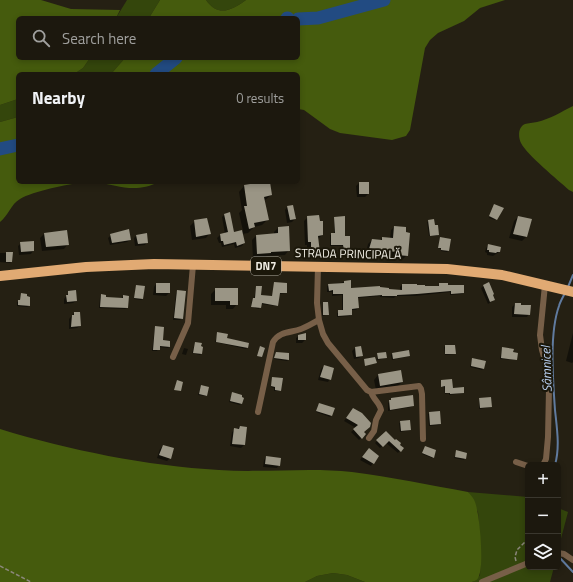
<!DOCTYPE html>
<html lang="en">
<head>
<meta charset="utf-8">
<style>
  body { margin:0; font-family:"Titillium Web",sans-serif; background:#29251c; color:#f1f3f6 }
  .controls { position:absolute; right:12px; bottom:12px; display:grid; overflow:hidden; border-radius:6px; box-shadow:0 2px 6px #0003 }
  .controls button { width:36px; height:36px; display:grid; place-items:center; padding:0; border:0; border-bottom:1px solid #3a372e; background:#1c180e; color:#f1f3f6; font:20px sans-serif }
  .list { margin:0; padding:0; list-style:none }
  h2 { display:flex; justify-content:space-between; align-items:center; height:52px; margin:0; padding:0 16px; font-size:17px }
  h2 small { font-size:13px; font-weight:400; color:#a0a09e }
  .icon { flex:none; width:22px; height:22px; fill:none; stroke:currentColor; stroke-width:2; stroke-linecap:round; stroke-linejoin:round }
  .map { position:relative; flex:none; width:573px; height:582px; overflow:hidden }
  .search { position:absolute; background:#1c180e; box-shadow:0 2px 6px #0003; left:16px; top:16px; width:284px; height:44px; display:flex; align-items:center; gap:10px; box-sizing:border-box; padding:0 14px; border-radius:6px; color:#a0a09e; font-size:15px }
  .panel { position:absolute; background:#1c180e; box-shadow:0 2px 6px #0003; left:16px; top:72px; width:284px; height:112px; border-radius:6px }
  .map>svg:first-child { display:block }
  .green { fill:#34460c }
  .forest { fill:#455b0d }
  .shadow { fill:#0007 }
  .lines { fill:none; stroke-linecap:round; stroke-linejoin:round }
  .stream { stroke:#607b9f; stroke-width:2 }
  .river { stroke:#224b82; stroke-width:13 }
  .building { fill:#9a9585 }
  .path { stroke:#8b877c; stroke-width:1.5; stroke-dasharray:4 2; stroke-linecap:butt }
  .minor { stroke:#775f48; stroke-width:6 }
  .trunk { stroke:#e1aa73; stroke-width:10 }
  .labels { text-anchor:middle; stroke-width:4; stroke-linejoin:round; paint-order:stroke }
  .shield { fill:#1b170a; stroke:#afaca2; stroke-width:1 }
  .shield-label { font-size:11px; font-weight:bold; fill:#efece3 }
  .street-label { font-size:12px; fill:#efece3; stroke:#1b170a }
  .water-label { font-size:13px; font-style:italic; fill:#b9d1f3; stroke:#1b170a }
</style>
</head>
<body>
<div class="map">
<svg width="573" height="582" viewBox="0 0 573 582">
  <rect width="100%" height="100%" fill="#252013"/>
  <path class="green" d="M127 0H160L149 18H116Z
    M206 0H246C231 11 218 17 206 0Z
    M90 58H125L111 74H74L83 68Z
    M18 99V117L0 122V105Z
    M468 492 528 497V567H554L550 582H472L476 580 480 575 481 555 478 512Z
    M558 508 568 512 558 550Z
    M333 573 347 575 365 582H305L317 576Z"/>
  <path class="forest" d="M0 0H41L71 9 120 10 116 18H18V58H90L83 68 74 74H18V99L0 105Z
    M160 0H206C218 17 231 11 246 0H505L480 8 464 21 438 33 430 40 425 48 410 130 406 136 392 140 340 133 330 129 304 110 298 109V74H111L125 58H298V18H149Z
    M573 106V192L569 190C558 180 527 155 521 143 518 137 518 127 525 124 528 123 533 123 537 122 550 119 561 112 573 106Z
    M18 117V182H84C69 184 33 191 20 199 11 204 8 216 0 222V122Z
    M94 182H159C134 194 119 185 94 182Z
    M0 429C69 450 147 466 219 470 263 473 308 467 352 472 391 477 430 485 468 492 471 495 474 499 475 502 480 515 484 565 479 576 478 580 475 581 472 582H365L347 575 333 573 317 576 305 582H0Z"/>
  <path class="shadow" d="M252 182H270L269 183 271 195 264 201 268 219 262 225 254 227 248 233 242 234 244 243 242 246 235 248 234 244 222 247 221 243H219L217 238 220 235 225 234 222 217 225 214 234 233 243 231 239 213 242 210 239 192 244 186 252 185Z
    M359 183 368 194 365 197H357L356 186Z
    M494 206 496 219 495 220 489 218Z
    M287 207 295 219 292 222 287 223 285 210Z
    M308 217 322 235 318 239 319 253 315 257H307V245H305L304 221Z
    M518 217 530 220 526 237 522 241 509 238 514 221Z
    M335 218 349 249 348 250 343 251V246H330V235L334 234V219Z
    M195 221 210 233 206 238 192 240 190 226Z
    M429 221 438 234 437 236H429L427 222Z
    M394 227 407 255 403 259 394 258V256L366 253 368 244 372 240 380 241 382 238 390 239 391 230Z
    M278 228 289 250 285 255 267 256 266 257 253 258 252 240 256 236 274 234V232Z
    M45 233 68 244 64 249 42 251 40 238Z
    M111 235 130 240 127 242 110 245 108 238Z
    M137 235 147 242 145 245 135 246 134 238Z
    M440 238 448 251 447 252 441 251V249L438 248Z
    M21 243 33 251 31 254 19 255 18 246Z
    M488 246 499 252 493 256 487 255V253L485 252 486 248Z
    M0 253H12L11 262 10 263 0 262Z
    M350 281V289L400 291V287L402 285H416L424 287H438L439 284 463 293 462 294 450 295V292L415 296H396L394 298 380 297V296L357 298 358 308 356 310H351V315L350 316 337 317V313L342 311V295L332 296V292H327V286L329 285Z
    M274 283 286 293 279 294 277 305 276 306 261 304 259 309 251 307 252 300 254 299 256 288 257 287 260 296 272 297Z
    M156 284 169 293 166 296 153 295 154 287Z
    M136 286 143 299 141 300 134 299Z
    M484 286 494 300 488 304 481 288Z
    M216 289 237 304 233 309H226V305H211V294Z
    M178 291 182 318 180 320H173L176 293Z
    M69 292 76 301 73 303 64 304V299Z
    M21 294 29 306 27 307 17 306V302L20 301Z
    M101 295 105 298 121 299 123 296 127 308 125 309 99 308 100 297Z
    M323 303 328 314 326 315 322 316Z
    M515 304 520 306 529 314 527 317H512V307Z
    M74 313 80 326 77 328 69 329V319Z
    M155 327 161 341 169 347 168 348 159 347 157 351H152Z
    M218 333 226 338 248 344 247 348 246 349 215 342Z
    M573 333V362L572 363 566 361Z
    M305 334V340L302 343H296V338L299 336Z
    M195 343 201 354 200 355 192 353Z
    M445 346 455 354 445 355 444 347Z
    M360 347 362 355 359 358 354 359 352 351 355 348Z
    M184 348 188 349 186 355 182 354Z
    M502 348 512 353 516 359 515 360 500 359Z
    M276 353 288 360 287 361 274 359Z
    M378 354 386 358 377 360V355Z
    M392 354 409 356 392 360 391 355Z
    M472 360 483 369 482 370 470 367Z
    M324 366 330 379 328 382 318 380 321 369Z
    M400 371 402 382 398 386 376 390 374 380 378 375Z
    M273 378 280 390 279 391H274V388L271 387Z
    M441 381 452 389 463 393 449 395V393L445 394 444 387H441Z
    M201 386 207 395 205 396 198 395Z
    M232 395 243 399 240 405 229 402Z
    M392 399 413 406 411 407 388 411V403Z
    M480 399 491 407 479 409V400Z
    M318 405 331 416 330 417 316 412Z
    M353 409 365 434 359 440 351 432 356 428 344 421Z
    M430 413 440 424 439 425 429 426 428 414Z
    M409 421 410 430 400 432 399 423Z
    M240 427 246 428 244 445 241 448 230 446 232 432Z
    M386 432 402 448 398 453 386 443 380 448 375 443Z
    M163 446 170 458 167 461 157 458 160 449Z
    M425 447 433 457 432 458 422 454Z
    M366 452 373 463 371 466 360 460Z
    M457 452 466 454 464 460 454 458Z
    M266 457 279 465 277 468 263 467 264 460Z"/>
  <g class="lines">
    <path class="stream" d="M568 287 573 275
      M555 465C560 447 557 429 555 410 553 381 549 334 559 306 560 302 563 297 565 293
      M559 557 573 572"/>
    <path class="river" d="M287 18H288
      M298 19 318 18 384 0
      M156 74 176 58
      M0 149 18 145"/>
  </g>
  <path class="building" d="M261 182H270L272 195 264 197 269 220 254 223 255 227 249 229 244 206H247L244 185Z
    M359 182H369V194H359Z
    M494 204 504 208 497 220 489 216Z
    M293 205 296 219 290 220 287 206Z
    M230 212 234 232 242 230 245 243 237 246 236 242 224 245 223 241H221L220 234 228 232 224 214Z
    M319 215 320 221H323V235L318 236 320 253H311V242H308L307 216Z
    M345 216V236H350V250H344L343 245H331V233H335L334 217Z
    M518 216 532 219 527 237 513 234Z
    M207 218 211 234 196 237 194 220Z
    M434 219 435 225H438L439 235 430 236 428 220Z
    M289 226 290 251 271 252V253L257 254 256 235 278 233V227Z
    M394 226 406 227V232L410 233 408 256 397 255V252L369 249 372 239 382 240V237L393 238Z
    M129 229 131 240 112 243 110 234Z
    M67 230 69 245 46 247 44 233Z
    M147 233 148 243 138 244 136 235Z
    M440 237 451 239 449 251 441 250V248H438Z
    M34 241V251L21 252 20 242Z
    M488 244 501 247 500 252H497L496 253 489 252V250H487Z
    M6 252H13L12 262H6Z
    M351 280V288L380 286V287L389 288V289L402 290V284H417V285H425V286H439V283H448V285H464V293L451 294V291L417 294 397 295V296H382V295L358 297 359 308 352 309V315L338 316V310H343V294H333V290L329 291 328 284 344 283V281Z
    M274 282 287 283V293H280L278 306 262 303 261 308 251 307 253 298H255L256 286H262L261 295 272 296Z
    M489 282 494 294 493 295 495 300 490 302 483 285Z
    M156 283H170V293H156Z
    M136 285 145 286 143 299 134 298Z
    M215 288H238V305H230V301H215Z
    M76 290 77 301 67 302 66 295H68V291Z
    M177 290 186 291 183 319 174 318Z
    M21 293 27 294V296L30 297V306L18 305V300H20Z
    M101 294 106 295V297L123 298V295L129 296 128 308 100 307Z
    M323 302H328L329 315H323Z
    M515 303H521V305H531L530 315 514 314Z
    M74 312H80L81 326 71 327 72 315H74Z
    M155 326 164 327 163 340 170 341V347L160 346V350H153Z
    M217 332 228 334 227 338 249 343 248 348 216 342Z
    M306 333V340H298V335Z
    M195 342 202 343 201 346 203 347 202 354 193 353Z
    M445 345H455L456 354H445Z
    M260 346 265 348 262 357 257 356Z
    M361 346 363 356 356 357 355 347Z
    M502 347 514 349 513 352 518 353 517 360 501 358Z
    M409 350 410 356 393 359 392 353Z
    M276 352 289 353V360L274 358Z
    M386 352 387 358 378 359 377 353Z
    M375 357 377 363 365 366 364 359Z
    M472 358 486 361 484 369 471 366Z
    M324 365 334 368 331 380 320 377Z
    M401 370 403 382 380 386 378 374Z
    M272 377 283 378 281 391 275 390V387L271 386Z
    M452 379 453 388 464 387V393L450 394V393H445V386L441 387V380Z
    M177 380 183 382 181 391 174 390Z
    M201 385 209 387 207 396 199 394Z
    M232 392 242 395V397L244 398 242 404 230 401Z
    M413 395 414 406 390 410 389 400H391V398Z
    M491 397 492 407 480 408 479 398Z
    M319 403 335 408 332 416 316 411Z
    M353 408 362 413 371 423 370 427 364 432 366 434 362 439 353 429 358 425 346 418Z
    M440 411 441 424 430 425 429 412Z
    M410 420 411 430 401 431 400 421Z
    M240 426 247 427 245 445 232 444 234 428 239 429Z
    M386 431 395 440 396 439 401 443 400 445 404 448 401 452 389 441 383 447 376 440Z
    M163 445 174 448 171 459 159 455Z
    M425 446 436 450 434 458 422 453Z
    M369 448 379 456 374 464 362 457Z
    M456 450 467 453 466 459 455 457Z
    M266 456 281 458 280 466 265 464Z"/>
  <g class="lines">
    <path class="path" d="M516 561 515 557 517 550 528 539
      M0 566 31 582"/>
    <path class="minor" d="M318 267 317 303 319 320 323 334 328 343 367 390 371 392 419 386 421 389 422 394 423 439
      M173 357 188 323 193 265
      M258 412 273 342C280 331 290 333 301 329 307 327 313 323 319 320
      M369 438 374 431 376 420 381 410C380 403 373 399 371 392
      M516 462 528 466
      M543 465 546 459 548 437 549 389 546 364 542 350 540 335 545 285
      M558 553 564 554 573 560
      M482 582 528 563"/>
    <path class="trunk" d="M0 276 86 267 154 264 447 269 502 275 573 292"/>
  </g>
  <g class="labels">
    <rect class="shield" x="251" y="257" width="30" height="18" rx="3"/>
    <g class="shield-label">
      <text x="266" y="270">DN7</text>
    </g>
    <g class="street-label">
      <text transform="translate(348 254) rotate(1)" y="4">STRADA PRINCIPALĂ</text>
    </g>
    <g class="water-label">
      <text transform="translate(546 369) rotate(-92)" y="5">Sâmnicel</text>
    </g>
  </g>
</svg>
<div class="controls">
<button>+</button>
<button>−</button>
<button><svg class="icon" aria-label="layers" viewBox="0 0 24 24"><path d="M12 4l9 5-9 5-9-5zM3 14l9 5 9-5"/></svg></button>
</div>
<div class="search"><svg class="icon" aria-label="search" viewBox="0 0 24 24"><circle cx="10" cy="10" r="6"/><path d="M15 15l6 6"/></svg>Search here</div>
<section class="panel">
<h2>Nearby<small>0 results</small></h2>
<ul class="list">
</ul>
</section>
</div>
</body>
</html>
